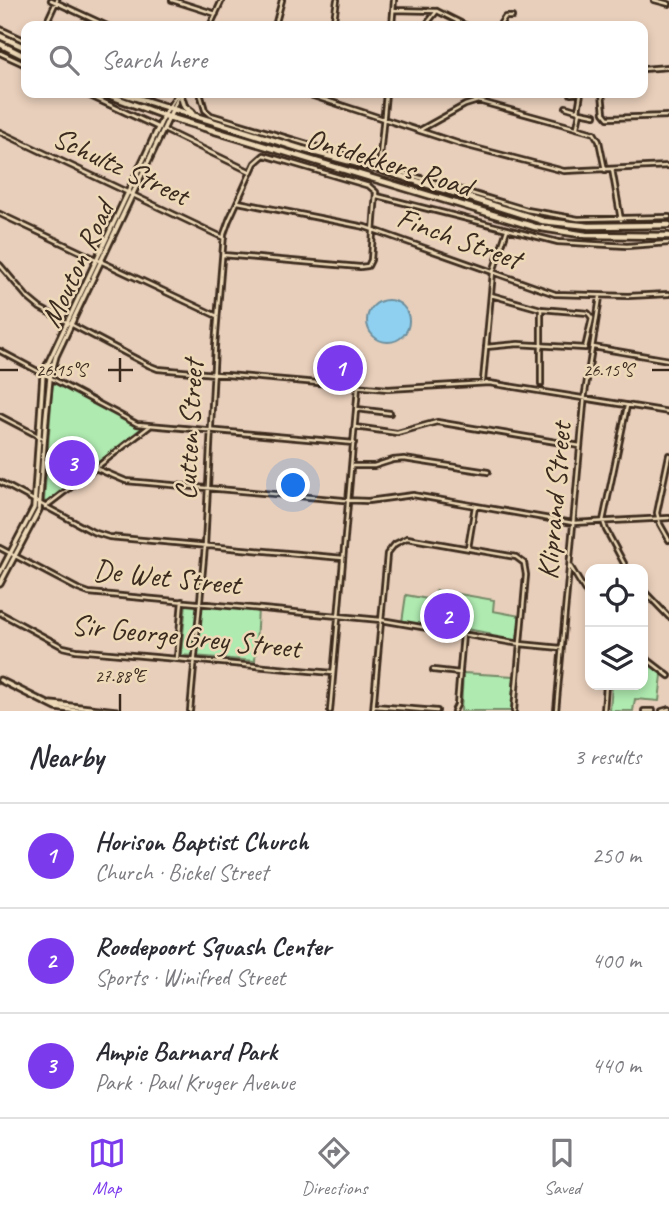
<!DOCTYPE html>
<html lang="en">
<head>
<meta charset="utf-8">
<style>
  body { margin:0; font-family:Caveat,sans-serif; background:#f2f2f3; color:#2b2b33 }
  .controls { position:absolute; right:21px; bottom:21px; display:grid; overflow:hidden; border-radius:14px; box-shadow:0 4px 10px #0003 }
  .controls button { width:63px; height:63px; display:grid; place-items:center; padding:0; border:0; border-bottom:2px solid #e1e1e2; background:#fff; color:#2b2b33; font:35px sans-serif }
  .you { position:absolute; left:294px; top:486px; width:24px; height:24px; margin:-18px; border:5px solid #fff; border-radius:50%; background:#1a73e8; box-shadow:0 0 0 10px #1a73e833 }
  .badge { display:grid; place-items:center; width:46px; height:46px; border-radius:50%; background:#7c3aed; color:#fff; font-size:23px; font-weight:700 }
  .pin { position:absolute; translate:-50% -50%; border:4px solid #fff; box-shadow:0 2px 7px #0006 }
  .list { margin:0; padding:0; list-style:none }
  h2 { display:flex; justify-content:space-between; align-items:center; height:91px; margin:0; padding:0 28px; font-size:30px }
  h2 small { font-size:23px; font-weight:400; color:#7c7c81 }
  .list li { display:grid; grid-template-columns:46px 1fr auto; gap:21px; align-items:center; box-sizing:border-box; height:105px; padding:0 28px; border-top:2px solid #e1e1e2 }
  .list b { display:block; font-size:26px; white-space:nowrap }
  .list p { margin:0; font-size:23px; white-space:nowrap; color:#7c7c81 }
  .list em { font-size:23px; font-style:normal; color:#7c7c81 }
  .icon { flex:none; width:38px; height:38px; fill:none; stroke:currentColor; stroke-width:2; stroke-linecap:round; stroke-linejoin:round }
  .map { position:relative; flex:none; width:669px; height:711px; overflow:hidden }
  .search { position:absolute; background:#fff; box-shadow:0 4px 10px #0003; left:21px; right:21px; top:21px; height:77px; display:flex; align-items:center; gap:18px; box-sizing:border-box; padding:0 24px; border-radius:14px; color:#7c7c81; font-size:26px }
  .sheet { height:406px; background:#fff }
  nav { display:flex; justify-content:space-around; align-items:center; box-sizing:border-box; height:98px; border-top:2px solid #e1e1e2; background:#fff; font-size:19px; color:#7c7c81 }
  nav a { display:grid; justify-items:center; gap:4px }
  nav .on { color:#7c3aed }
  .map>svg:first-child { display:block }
  .green { fill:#afeab0; stroke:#758a67; stroke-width:2 }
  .water { fill:#8fd0f0; stroke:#6d8e9c; stroke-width:2 }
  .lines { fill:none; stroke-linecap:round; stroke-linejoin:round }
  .minor-casing { stroke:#3b2a1e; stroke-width:8 }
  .tertiary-casing { stroke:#3b2a1e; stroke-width:9 }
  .secondary-casing { stroke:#3b2a1e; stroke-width:9 }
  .primary-casing { stroke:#3b2a1e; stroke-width:10 }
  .minor { stroke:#edd9b7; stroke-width:2.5 }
  .tertiary { stroke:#edd9b7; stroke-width:3.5 }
  .secondary { stroke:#edd9b7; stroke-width:3.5 }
  .primary { stroke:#edd9b7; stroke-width:4.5 }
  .ticks { fill:none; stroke:#3b2a1e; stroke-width:2.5 }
  .labels { text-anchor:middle; stroke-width:5; stroke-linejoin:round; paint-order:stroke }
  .street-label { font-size:30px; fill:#3b2a1e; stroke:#edd9b7 }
  .ticks-label { font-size:18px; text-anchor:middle; fill:#3b2a1e; stroke:#edd9b7; stroke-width:5; stroke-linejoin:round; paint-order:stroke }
</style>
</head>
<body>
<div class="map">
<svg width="669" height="711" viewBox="0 0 669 711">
  <rect width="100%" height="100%" fill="#e8cfbb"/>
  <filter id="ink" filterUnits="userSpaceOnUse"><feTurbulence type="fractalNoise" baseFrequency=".0143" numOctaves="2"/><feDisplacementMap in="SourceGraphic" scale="14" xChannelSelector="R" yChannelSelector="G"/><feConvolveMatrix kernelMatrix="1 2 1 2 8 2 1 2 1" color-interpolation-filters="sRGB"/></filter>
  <g filter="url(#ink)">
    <path class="green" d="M53 377 144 426 48 503 44 501Z
      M436 590 494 600 493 611 520 616 517 639 515 641 493 637 488 633 432 623 431 627 402 622 406 595 433 600Z
      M186 603 258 609 255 661 181 655Z
      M643 659 662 675 659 701 635 699 633 711H610L612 685H643Z
      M463 673 514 676 511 711H461Z"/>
    <path class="water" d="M367 321a21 21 0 1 1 42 0a21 21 0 1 1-42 0Z"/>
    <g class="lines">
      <g class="minor-casing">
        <path id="minor" d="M51 0 107 26
          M172 0 216 14
          M654 0 669 4
          M393 10 437 11 467 26
          M45 26 57 0
          M210 26 222 0
          M275 26 282 0
          M333 26 337 0
          M392 26 394 0
          M425 26 437 11
          M499 26 505 17H512
          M0 29 26 41
          M0 53 26 65
          M643 69 669 67
          M84 93 157 127
          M142 93H150
          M200 93 205 110 211 115 527 210 578 219 669 217
          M304 93 460 144 564 171 669 166
          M602 93 604 113 608 118 669 116
          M571 94 579 93
          M475 101 476 93
          M169 107 178 93
          M566 107 579 111
          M173 108 179 96
          M578 111 581 93
          M577 127 580 112 595 115
          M164 130 251 172
          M420 130 465 105 478 101 594 133 599 141 605 170
          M0 132 224 238
          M379 167 386 93
          M612 169 621 220
          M377 196 558 242 627 246 669 243
          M238 202 365 227 555 294 628 296 669 294
          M0 214 217 316
          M0 265 28 298 40 308 148 365 158 369 388 389 489 383 669 412
          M541 310V384
          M486 347 518 344 585 348 592 318 588 313 541 309 491 295
          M593 347 669 360
          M0 351 137 424 354 443
          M483 381 493 272 507 230
          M627 406 603 521 606 530 627 569
          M357 409 390 413
          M0 416 44 439
          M355 427 397 433 437 422 580 446
          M669 455 657 513 660 524 669 540
          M352 466H374L393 460 404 459 488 472
          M95 468 126 481 343 500 368 501 413 495 573 523 669 518
          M0 482 93 532 109 537 343 558
          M45 507 150 426
          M0 548 78 589 89 593 381 620 520 644 561 648
          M468 548 475 506
          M570 566 590 599
          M643 590 669 617
          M0 613 63 647 76 650 333 673
          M643 656 669 676
          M177 657 182 601
          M433 670 460 673
          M374 706 437 711
          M190 711 205 546 215 346 224 234 229 220 255 163 264 155 369 186 376 192 371 260 368 266 360 267 223 255
          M330 711 358 387
          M373 711 387 554 395 544 407 538 516 557 524 563 526 575 514 711
          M454 711 457 705 463 634
          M556 711 585 393 600 297
          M604 711 606 685
          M644 711H653
          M662 711 669 709"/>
      </g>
      <g class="tertiary-casing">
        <path id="tertiary" d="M0 680 56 708 78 711
          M51 704 117 711"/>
      </g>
      <g class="secondary-casing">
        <path id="secondary" d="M0 573 34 508 43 374 168 107
          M0 584 39 510 46 417 50 378 56 356 173 109"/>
      </g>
      <g class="primary-casing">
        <path id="primary" d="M0 36 26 48
          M0 44 26 57
          M103 93 165 116 535 227 586 235 669 236
          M121 93 302 149 378 169 543 221 589 226 669 225
          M180 93 184 106 192 112"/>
      </g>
      <use href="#minor" class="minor"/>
      <use href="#tertiary" class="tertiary"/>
      <use href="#secondary" class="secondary"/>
      <use href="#primary" class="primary"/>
    </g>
  </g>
  <path class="ticks" d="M120 358V382M0 370H18M108 370H133M652 370H669M120 694V711"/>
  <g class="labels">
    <g class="street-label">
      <text transform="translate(389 162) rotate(17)" y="10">Ontdekkers Road</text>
      <text transform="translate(121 166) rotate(25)" y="10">Schultz Street</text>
      <text transform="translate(459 238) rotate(20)" y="10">Finch Street</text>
      <text transform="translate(77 264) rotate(-65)" y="10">Mouton Road</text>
      <text transform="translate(189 430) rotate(-87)" y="10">Cutten Street</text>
      <text transform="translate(554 501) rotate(-85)" y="10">Kliprand Street</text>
      <text transform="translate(167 577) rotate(6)" y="10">De Wet Street</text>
      <text transform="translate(186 636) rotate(6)" y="10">Sir George Grey Street</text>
    </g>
  </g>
  <g class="ticks-label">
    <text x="61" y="376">26.15°S</text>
    <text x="608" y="376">26.15°S</text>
    <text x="120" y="682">27.88°E</text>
  </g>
</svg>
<div class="controls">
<button><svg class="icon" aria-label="locate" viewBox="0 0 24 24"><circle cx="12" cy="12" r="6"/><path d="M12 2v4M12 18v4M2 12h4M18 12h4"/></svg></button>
<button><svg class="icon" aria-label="layers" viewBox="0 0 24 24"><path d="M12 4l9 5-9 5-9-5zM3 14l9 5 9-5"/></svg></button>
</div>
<div class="you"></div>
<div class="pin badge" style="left:340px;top:368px">1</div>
<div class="pin badge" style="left:447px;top:616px">2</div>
<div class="pin badge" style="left:72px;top:463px">3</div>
<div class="search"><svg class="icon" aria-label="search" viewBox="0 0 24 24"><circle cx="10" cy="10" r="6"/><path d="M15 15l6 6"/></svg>Search here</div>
</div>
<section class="sheet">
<h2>Nearby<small>3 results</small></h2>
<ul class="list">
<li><span class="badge">1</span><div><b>Horison Baptist Church</b><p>Church · Bickel Street</p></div><em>250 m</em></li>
<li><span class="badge">2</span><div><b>Roodepoort Squash Center</b><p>Sports · Winifred Street</p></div><em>400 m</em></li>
<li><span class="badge">3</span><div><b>Ampie Barnard Park</b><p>Park · Paul Kruger Avenue</p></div><em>440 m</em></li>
</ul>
</section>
<nav>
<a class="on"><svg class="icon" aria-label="map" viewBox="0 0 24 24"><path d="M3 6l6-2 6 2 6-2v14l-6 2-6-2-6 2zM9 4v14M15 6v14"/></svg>Map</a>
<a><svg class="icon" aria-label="directions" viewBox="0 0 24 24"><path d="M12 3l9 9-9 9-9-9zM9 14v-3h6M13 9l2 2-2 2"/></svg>Directions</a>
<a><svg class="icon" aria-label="saved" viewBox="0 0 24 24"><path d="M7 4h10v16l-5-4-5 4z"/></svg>Saved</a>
</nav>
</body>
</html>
